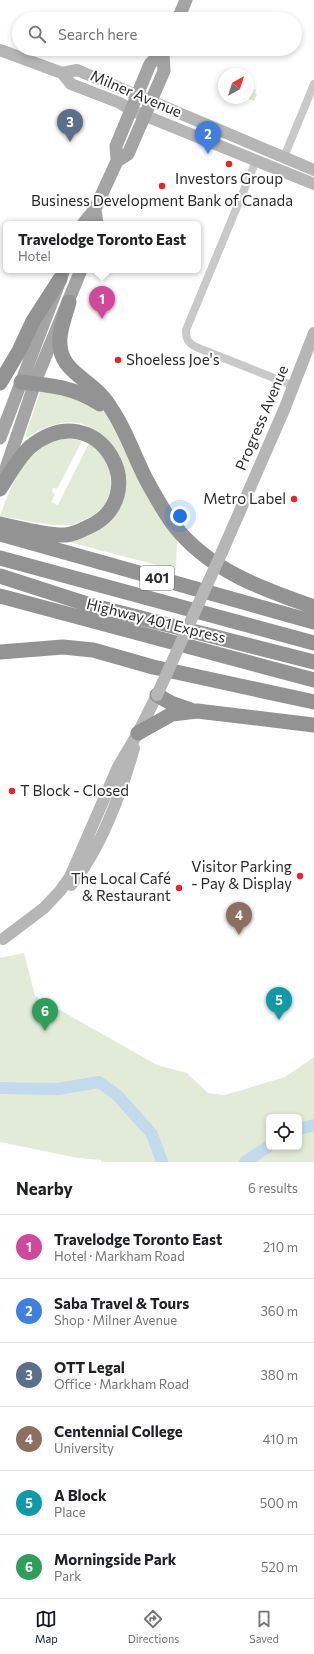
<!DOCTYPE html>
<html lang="en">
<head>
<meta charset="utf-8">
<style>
  body { margin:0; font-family:Commissioner,sans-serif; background:#f2f2f2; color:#202124 }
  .controls { position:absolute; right:12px; bottom:12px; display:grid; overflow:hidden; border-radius:6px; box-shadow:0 2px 6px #0003 }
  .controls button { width:36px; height:36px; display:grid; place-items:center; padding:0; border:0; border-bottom:1px solid #e0e0e0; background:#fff; color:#202124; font:20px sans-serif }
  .compass { position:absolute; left:218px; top:68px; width:36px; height:36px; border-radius:50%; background:#fff; box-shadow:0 2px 6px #0003; rotate:39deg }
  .you { position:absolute; left:180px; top:516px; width:14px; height:14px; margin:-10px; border:3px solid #fff; border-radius:50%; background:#1a73e8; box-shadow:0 0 0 6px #1a73e833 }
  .badge { display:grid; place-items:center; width:26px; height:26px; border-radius:50%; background:#111827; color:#fff; font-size:13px; font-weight:700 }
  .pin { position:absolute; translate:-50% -33px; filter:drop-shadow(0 1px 2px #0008) }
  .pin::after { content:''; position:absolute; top:21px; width:14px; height:12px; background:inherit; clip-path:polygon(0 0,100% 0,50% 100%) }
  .popup { position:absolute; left:3px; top:221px; width:198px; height:52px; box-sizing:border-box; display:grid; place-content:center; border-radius:6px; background:#fff; filter:drop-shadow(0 1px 3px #0005); font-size:13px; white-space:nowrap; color:#757577 }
  .popup b { font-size:15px; color:#202124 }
  .popup::after { content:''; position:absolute; left:50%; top:100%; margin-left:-8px; border:8px solid transparent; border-top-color:#fff }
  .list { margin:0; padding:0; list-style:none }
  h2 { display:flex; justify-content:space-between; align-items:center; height:52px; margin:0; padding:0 16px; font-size:17px }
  h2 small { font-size:13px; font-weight:400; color:#757577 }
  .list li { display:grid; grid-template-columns:26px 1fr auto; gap:12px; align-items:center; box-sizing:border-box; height:64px; padding:0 16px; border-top:1px solid #e0e0e0 }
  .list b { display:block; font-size:15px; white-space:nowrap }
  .list p { margin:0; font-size:13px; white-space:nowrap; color:#757577 }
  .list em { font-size:13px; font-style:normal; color:#757577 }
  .icon { flex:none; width:22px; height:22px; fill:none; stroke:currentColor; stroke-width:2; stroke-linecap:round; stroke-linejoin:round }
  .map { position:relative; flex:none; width:314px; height:1162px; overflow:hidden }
  .search { position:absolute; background:#fff; box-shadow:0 2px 6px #0003; left:12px; right:12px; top:12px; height:44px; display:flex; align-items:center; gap:10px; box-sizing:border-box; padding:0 14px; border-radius:22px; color:#757577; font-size:15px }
  .sheet { height:436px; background:#fff }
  nav { display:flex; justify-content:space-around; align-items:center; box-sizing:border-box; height:56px; border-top:1px solid #e0e0e0; background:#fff; font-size:11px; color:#757577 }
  nav a { display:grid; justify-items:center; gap:2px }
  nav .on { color:#111827 }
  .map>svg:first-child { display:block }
  .green { fill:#e2ebd8; fill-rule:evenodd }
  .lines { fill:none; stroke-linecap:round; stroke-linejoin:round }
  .river { stroke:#c3daed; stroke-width:12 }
  .minor { stroke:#c9c9c9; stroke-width:8 }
  .secondary { stroke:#b6b6b6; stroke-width:12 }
  .primary { stroke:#a4a4a4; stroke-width:13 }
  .motorway { stroke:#939393; stroke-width:15 }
  .secondary-bridge { stroke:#b6b6b6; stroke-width:12 }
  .poi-dot { fill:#f12126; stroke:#fff; stroke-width:1.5 }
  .labels { text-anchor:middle; stroke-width:4; stroke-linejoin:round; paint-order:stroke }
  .shield { fill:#fff; stroke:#6b6b6b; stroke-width:1 }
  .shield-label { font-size:14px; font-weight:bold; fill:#2c2c2c }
  .street-label { font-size:15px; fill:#2c2c2c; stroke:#fff }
  .poi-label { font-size:15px; fill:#2c2c2c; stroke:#fff; text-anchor:end }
</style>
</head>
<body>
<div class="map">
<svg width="314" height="1162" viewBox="0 0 314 1162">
  <rect width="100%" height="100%" fill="#fff"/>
  <path class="green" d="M248 87 256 90 255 93 257 94 254 101 247 98Z
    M42 387 100 407 116 429 177 538 176 570 57 539 114 510 116 450C88 415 64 416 27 437L26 433Z
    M66 438 82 441 57 489 53 488 52 492 55 494 51 502 58 505 91 439 109 459 111 489 107 502 94 515 73 525H51L0 516C9 491 21 459 45 444 50 440 59 440 66 438Z
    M24 953 35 996 157 1065 187 1073 208 1093 225 1095 285 1077 314 1057V1162H101V1160L78 1158 0 1142V958ZM269 1117H299V1147H269Z"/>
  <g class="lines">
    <path class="river" d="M0 1088 58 1089 99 1082 117 1095 152 1134 162 1162
      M299 1129 314 1125
      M245 1162 269 1146"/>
    <path class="minor" d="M284 157 314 84
      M256 161 186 330C186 339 188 343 196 347L294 386"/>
    <path class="secondary" d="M0 50 62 73 71 84 120 103 131 110 314 184
      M62 73 77 70 314 170
      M222 552 284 410 314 333
      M71 885C100 851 122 791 134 748
      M3 939 44 908 60 891 70 877 118 767 138 733 157 695"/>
    <path class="primary" d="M178 19 186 0
      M117 161 128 154 164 71 163 52
      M95 209 97 224
      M83 224 95 209 117 161 116 146 150 64 165 49
      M0 438 64 270
      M3 477 37 377 81 270"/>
    <path class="motorway" d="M69 302C66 313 61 326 60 337 57 369 84 376 101 395 105 399 109 405 112 410 127 432 135 459 148 483 156 497 164 512 173 524 208 570 262 589 314 607
      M21 382C51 385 74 387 100 404
      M0 383 19 351 33 321 60 279
      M0 489C9 475 18 458 30 447 98 391 158 498 86 528 80 531 73 534 66 535 54 536 13 527 0 524
      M0 534 314 622
      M0 558 314 643
      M0 576 90 605 314 662
      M0 596 314 680
      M0 652 63 647 93 650 153 667 314 702
      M157 695 171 703 191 710
      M138 733 172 714 197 711 314 725"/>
    <path class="secondary-bridge" d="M157 695 222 552"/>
  </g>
  <g class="poi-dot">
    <circle cx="229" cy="164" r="4"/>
    <circle cx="162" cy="186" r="4"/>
    <circle cx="118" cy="360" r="4"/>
    <circle cx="294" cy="499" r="4"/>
    <circle cx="12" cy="791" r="4"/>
    <circle cx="300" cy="876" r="4"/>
    <circle cx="179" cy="888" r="4"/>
  </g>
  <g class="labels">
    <rect class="shield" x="140" y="566" width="34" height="24" rx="3"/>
    <g class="shield-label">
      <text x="157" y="583">401</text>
    </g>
    <g class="street-label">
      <text transform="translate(136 94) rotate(23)" y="5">Milner Avenue</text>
      <text transform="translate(262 418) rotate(-67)" y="5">Progress Avenue</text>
      <text transform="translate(156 621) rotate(14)" y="5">Highway 401 Express</text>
    </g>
    <g class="poi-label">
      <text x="229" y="184" text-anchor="middle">Investors Group</text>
      <text x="162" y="206" text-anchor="middle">Business Development Bank of Canada</text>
      <text x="126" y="365" text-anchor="start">Shoeless Joe's</text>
      <text x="286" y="504">Metro Label</text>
      <text x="20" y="796" text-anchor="start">T Block - Closed</text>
      <text x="292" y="872">Visitor Parking<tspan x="292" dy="17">- Pay &amp; Display</tspan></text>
      <text x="171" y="884">The Local Café<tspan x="171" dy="17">&amp; Restaurant</tspan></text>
    </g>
  </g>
</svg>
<div class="controls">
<button><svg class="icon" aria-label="locate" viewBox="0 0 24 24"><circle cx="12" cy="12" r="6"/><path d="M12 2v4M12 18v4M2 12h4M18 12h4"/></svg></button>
</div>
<svg class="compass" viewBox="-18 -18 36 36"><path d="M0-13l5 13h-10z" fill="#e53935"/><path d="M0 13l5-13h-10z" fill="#757577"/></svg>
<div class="you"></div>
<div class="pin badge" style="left:102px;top:319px;background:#d1479c">1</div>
<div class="popup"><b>Travelodge Toronto East</b>Hotel</div>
<div class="pin badge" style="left:208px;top:154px;background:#3f7fe0">2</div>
<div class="pin badge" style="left:70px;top:142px;background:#5c6f8a">3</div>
<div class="pin badge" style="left:239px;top:935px;background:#8d6e63">4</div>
<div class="pin badge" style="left:279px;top:1020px;background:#0f9aa8">5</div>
<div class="pin badge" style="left:45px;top:1031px;background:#2e9e5b">6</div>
<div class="search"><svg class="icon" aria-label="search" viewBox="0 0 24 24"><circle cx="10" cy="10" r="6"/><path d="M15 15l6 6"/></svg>Search here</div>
</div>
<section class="sheet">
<h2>Nearby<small>6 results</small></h2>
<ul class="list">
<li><span class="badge" style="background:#d1479c">1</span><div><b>Travelodge Toronto East</b><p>Hotel · Markham Road</p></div><em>210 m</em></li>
<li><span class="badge" style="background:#3f7fe0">2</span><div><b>Saba Travel &amp; Tours</b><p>Shop · Milner Avenue</p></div><em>360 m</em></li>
<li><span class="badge" style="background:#5c6f8a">3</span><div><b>OTT Legal</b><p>Office · Markham Road</p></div><em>380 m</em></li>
<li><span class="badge" style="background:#8d6e63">4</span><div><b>Centennial College</b><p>University</p></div><em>410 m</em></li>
<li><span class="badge" style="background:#0f9aa8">5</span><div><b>A Block</b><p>Place</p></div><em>500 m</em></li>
<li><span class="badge" style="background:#2e9e5b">6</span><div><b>Morningside Park</b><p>Park</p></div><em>520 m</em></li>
</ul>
</section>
<nav>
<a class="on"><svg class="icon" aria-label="map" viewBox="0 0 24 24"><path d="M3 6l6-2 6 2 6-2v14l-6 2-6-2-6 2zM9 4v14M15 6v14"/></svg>Map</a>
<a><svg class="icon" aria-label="directions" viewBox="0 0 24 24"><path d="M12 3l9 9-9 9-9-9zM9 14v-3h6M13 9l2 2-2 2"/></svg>Directions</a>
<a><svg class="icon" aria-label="saved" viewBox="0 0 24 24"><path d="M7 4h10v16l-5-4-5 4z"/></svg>Saved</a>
</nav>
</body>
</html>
